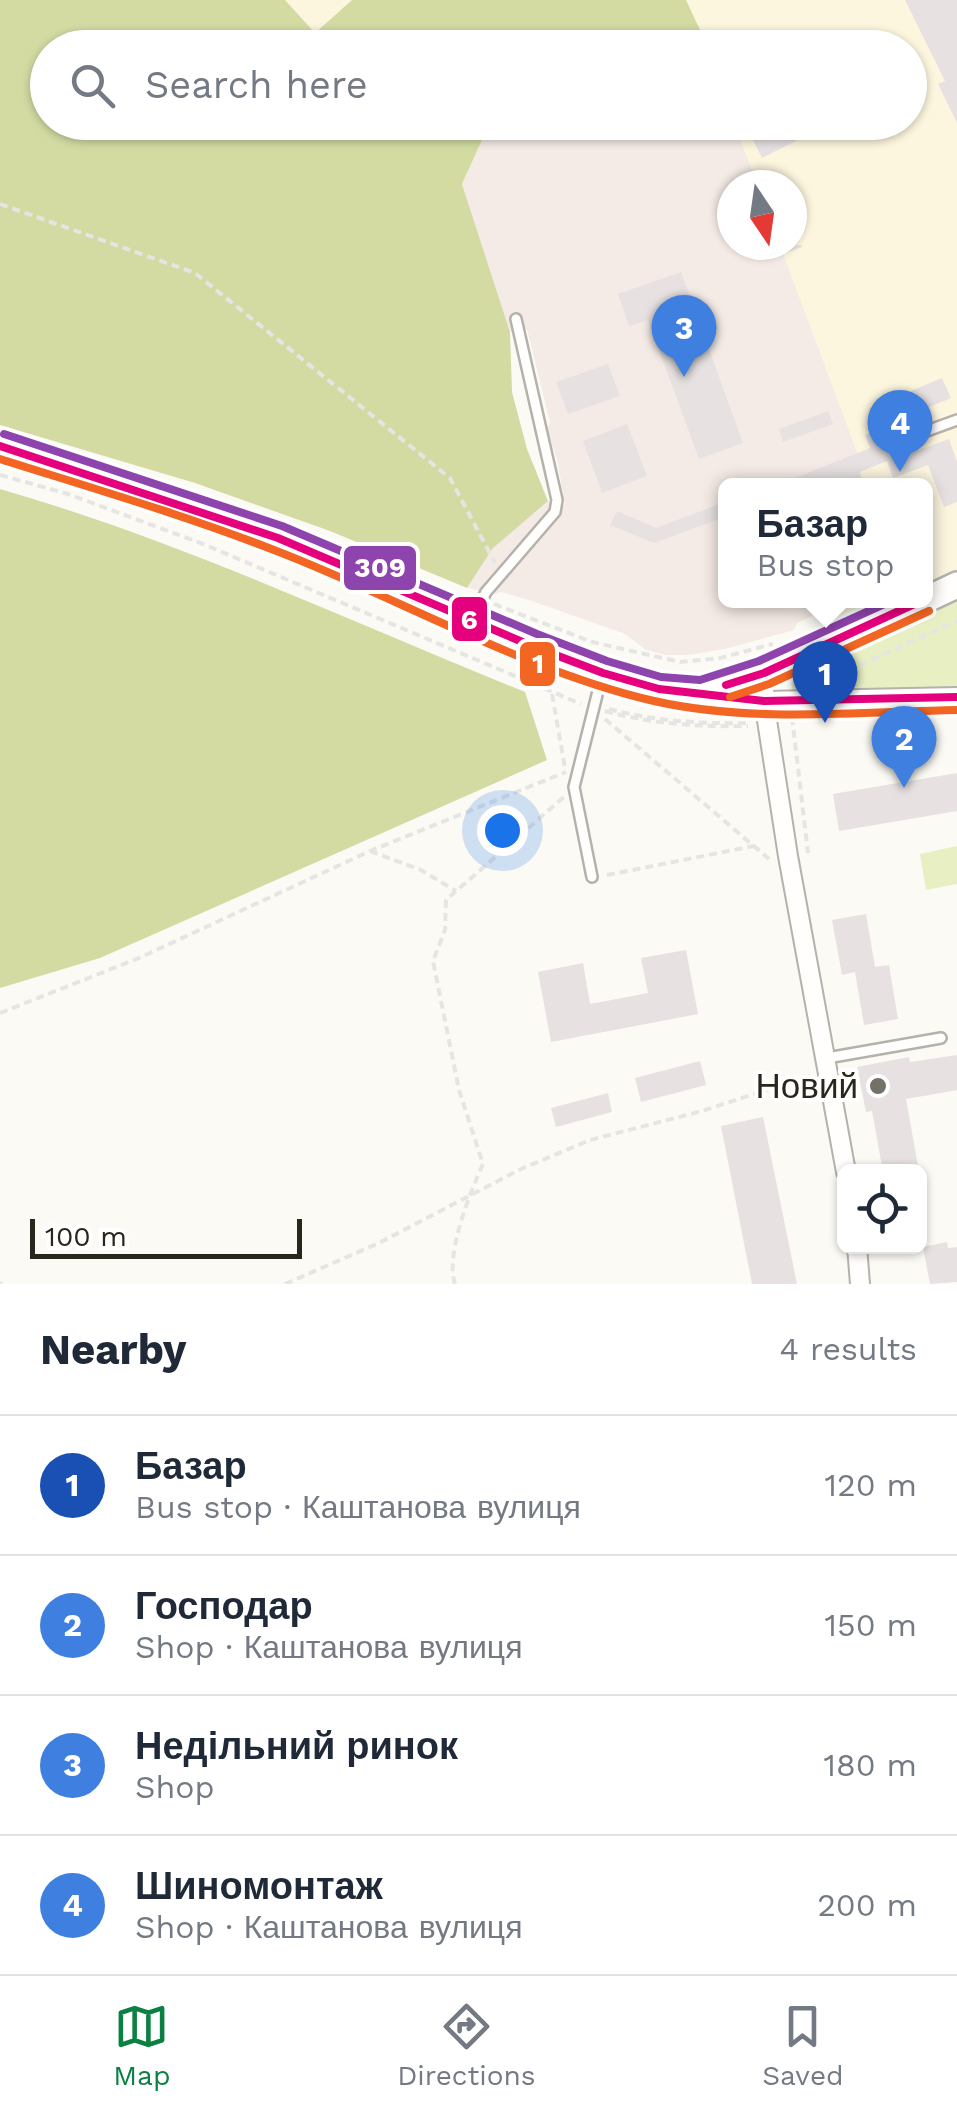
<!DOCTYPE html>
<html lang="en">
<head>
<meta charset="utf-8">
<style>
  body { margin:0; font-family:"Work Sans",sans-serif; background:#f6f6f7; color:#1f2937 }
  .controls { position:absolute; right:30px; bottom:30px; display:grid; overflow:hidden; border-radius:15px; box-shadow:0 2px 8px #0004 }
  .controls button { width:90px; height:90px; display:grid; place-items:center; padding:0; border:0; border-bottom:2px solid #e0e1e3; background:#fff; color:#1f2937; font:50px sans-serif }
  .compass { position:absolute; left:717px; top:170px; width:90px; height:90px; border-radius:50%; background:#fff; box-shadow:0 2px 8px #0004; rotate:167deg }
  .scale { position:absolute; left:30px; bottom:25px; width:272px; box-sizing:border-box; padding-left:10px; border:5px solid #29271c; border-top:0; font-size:28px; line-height:35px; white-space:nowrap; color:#29271c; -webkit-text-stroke:8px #fff; paint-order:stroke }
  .you { position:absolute; left:502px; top:830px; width:35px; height:35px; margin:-25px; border:8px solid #fff; border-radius:50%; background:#1a73e8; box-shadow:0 0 0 15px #1a73e833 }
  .badge { display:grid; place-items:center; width:65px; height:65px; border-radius:50%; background:#0b8043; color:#fff; font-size:32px; font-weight:700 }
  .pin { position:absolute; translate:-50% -82px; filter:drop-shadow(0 2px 5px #0008) }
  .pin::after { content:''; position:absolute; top:52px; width:35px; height:30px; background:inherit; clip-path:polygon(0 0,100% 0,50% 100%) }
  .popup { position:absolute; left:718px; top:478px; width:215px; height:130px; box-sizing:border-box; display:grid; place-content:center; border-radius:15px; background:#fff; filter:drop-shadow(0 2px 8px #0005); font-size:32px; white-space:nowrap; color:#747a83 }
  .popup b { font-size:38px; color:#1f2937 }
  .popup::after { content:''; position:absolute; left:50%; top:100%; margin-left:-20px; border:20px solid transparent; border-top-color:#fff }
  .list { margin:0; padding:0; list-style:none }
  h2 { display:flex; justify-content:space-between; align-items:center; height:130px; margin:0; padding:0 40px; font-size:42px }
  h2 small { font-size:32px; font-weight:400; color:#747a83 }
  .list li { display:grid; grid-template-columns:65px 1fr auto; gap:30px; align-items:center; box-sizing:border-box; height:140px; padding:0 40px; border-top:2px solid #e0e1e3 }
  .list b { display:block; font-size:38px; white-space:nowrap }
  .list p { margin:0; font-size:32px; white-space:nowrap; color:#747a83 }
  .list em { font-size:32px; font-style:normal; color:#747a83 }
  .icon { flex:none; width:55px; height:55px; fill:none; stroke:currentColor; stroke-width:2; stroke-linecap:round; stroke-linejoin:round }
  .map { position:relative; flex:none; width:957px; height:1284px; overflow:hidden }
  .search { position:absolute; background:#fff; box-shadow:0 2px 8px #0004; left:30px; right:30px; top:30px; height:110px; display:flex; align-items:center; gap:25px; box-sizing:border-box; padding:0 35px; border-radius:55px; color:#747a83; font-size:38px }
  .sheet { height:690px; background:#fff }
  nav { display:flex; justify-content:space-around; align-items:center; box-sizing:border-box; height:140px; border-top:2px solid #e0e1e3; background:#fff; font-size:28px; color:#747a83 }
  nav a { display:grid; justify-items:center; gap:5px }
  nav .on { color:#0b8043 }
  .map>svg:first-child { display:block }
  .commercial { fill:#f5ebe6 }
  .built { fill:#fcf6df }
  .green { fill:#e8efc3 }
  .forest { fill:#d3dba3 }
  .building { fill:#e7e1e1 }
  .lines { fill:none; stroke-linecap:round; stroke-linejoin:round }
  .lane-casing { stroke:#b4b2aa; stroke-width:14 }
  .street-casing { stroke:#b4b2aa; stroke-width:22 }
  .secondary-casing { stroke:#b4b2aa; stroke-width:30 }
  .path { stroke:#e5e5e3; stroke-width:4; stroke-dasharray:8 5; stroke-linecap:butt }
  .lane { stroke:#fffefd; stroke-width:9 }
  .street { stroke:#fffefd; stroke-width:18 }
  .secondary { stroke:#fffefd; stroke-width:25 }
  .bus-1-casing { stroke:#fff; stroke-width:15 }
  .bus-2-casing { stroke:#fff; stroke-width:15 }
  .bus-3-casing { stroke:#fff; stroke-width:15 }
  .bus-1 { stroke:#e5007d; stroke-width:8 }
  .bus-2 { stroke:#f26522; stroke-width:8 }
  .bus-3 { stroke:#8e44ad; stroke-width:8 }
  .poi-dot { fill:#737168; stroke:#fff; stroke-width:4 }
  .labels { text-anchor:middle; stroke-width:8; stroke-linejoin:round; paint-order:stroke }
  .poi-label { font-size:35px; fill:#29271c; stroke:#fff; text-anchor:end }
  .line-badge { stroke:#fff; stroke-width:4 }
  .badge-label { font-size:28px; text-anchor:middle; font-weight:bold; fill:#fff }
</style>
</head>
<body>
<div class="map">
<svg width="957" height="1284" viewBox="0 0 957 1284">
  <rect width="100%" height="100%" fill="#fcfaf4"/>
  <path class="commercial" d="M516 123H734L758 185H732V245H780L864 469 816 485 725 486V600L831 601 833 606 797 623 794 630 725 649 688 655H666L646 650 625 634 529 600 501 592 496 594 467 588 493 548 522 520 548 501 565 505 557 459 547 430 550 422 527 329 510 332 462 184 482 140Z"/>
  <path class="built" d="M285 0H352L314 33Z
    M686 0H957V585L925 600V486L816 485 863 468 780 245H792V185H758L734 123 910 122V48L707 47Z
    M831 600H924L842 638Z"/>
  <path class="green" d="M957 585V697L792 700 791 661Z
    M957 846V884L926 890 920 854Z"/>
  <path class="forest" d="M0 0H285L315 33 352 0H686L701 32 669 47 48 48V122L516 123 482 140 462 184 510 332 512 392 527 449 548 501 493 548 467 588 330 531 195 483 0 425Z
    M0 489C181 541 351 622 525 692L547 760 100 958 0 988Z"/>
  <path class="building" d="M905 0H957V123L938 84 945 81Z
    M744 122H834L762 158Z
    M758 245H802V247L764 261Z
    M681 272 743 443 699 459 648 320 629 326 618 294Z
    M608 364 620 396 568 414 556 382Z
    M942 378 951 398 910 415 901 395Z
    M828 411 833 424 783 442 779 429Z
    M895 422 899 432 894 438 895 444 905 447 908 454 949 439 957 462V502L944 507 928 465 893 478 887 461 860 472 863 486H775L870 448 865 435Z
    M627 424 647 476 602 493 583 441Z
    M725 502V517L654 543 610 525 617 511 656 528Z
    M957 773V811L839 831 833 794Z
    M866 914 875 967 889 965 898 1019 864 1025 855 972 842 975 832 920Z
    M686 950 698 1014 551 1042 538 972 583 963 590 1004 648 993 641 958Z
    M957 1055V1090L906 1099 919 1172H883L872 1111 866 1112 857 1067 909 1057 910 1062Z
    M700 1061 706 1085 641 1102 635 1078Z
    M608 1093 612 1112 556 1127 551 1108Z
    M763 1117 797 1284H752L721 1126Z
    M947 1242 948 1248 957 1247V1282L930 1284 923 1247Z"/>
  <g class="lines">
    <g class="lane-casing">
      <path id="lane" d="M902 440 957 420
        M473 618 486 592 555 512 557 500 516 319
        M592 877 574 787 602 675
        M827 1058 941 1038"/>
    </g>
    <g class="street-casing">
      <path id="street" d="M764 673V701L788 856 846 1172
        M708 694 764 701 957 697
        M857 1246 860 1284"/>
    </g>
    <g class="secondary-casing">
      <path id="secondary" d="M0 446 131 487 278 538 532 646 603 673 659 689 701 693 764 673 924 600
        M925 600 957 585"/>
    </g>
    <path class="path" d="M0 204 195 273 450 478 495 563
      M0 475 68 494 203 544 581 704
      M494 604 592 642 680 662 720 658 773 644
      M824 681 957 621
      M552 694 565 768
      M609 709C655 721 700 724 748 723
      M605 711C653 724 698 727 748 726
      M792 717 808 853
      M605 719 769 859
      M370 851 421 870 456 891
      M607 875 754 846
      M0 1013 139 958 370 851 566 772
      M0 1282 1 1284
      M285 1284 379 1243 521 1169 590 1140 702 1111 813 1075
      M455 1284C445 1254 470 1193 483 1164L459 1090 433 961 445 930 446 900 565 796"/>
    <use href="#lane" class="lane"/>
    <use href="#street" class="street"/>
    <use href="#secondary" class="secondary"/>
    <g class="bus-1-casing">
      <path id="bus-1" d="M0 446 278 538 532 646 603 673 659 689 764 701 957 697
        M726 685 764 673 923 600"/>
    </g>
    <g class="bus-2-casing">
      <path id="bus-2" d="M0 459C92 488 184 515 274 550 397 597 527 672 654 701 752 723 858 712 957 710
        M730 697 769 684 929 611"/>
    </g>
    <g class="bus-3-casing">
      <path id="bus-3" d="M4 434 282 526 537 634 607 661 661 677 700 680 759 661 893 600"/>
    </g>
    <use href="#bus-1" class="bus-1"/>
    <use href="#bus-2" class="bus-2"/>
    <use href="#bus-3" class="bus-3"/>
  </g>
  <circle class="poi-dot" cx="878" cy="1086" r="10"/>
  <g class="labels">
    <g class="poi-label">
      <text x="858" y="1098">Новий</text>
    </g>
  </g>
  <g class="line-badge">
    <rect x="342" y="544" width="76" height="48" rx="10" fill="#8e44ad"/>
    <rect x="450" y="595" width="39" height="48" rx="10" fill="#e5007d"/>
    <rect x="518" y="640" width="39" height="48" rx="10" fill="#f26522"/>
  </g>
  <g class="badge-label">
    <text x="380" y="577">309</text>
    <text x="469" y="629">6</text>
    <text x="538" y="673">1</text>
  </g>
</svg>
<div class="controls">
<button><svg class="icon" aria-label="locate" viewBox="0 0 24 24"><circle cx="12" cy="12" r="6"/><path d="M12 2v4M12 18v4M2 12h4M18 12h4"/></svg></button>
</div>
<svg class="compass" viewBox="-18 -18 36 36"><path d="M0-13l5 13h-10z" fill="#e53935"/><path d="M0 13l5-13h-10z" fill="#747a83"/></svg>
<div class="scale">100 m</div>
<div class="you"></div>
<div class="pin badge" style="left:825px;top:723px;background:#1a4fb4">1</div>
<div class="popup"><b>Базар</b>Bus stop</div>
<div class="pin badge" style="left:904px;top:788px;background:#3f7fe0">2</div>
<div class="pin badge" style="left:684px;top:377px;background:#3f7fe0">3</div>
<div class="pin badge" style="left:900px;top:472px;background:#3f7fe0">4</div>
<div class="search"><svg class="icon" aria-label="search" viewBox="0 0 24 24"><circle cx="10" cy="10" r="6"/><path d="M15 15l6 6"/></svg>Search here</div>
</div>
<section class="sheet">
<h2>Nearby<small>4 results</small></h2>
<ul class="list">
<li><span class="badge" style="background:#1a4fb4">1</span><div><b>Базар</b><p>Bus stop · Каштанова вулиця</p></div><em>120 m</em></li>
<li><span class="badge" style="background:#3f7fe0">2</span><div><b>Господар</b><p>Shop · Каштанова вулиця</p></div><em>150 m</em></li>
<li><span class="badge" style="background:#3f7fe0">3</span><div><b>Недільний ринок</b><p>Shop</p></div><em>180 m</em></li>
<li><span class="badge" style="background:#3f7fe0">4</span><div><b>Шиномонтаж</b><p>Shop · Каштанова вулиця</p></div><em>200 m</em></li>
</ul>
</section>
<nav>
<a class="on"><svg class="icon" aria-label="map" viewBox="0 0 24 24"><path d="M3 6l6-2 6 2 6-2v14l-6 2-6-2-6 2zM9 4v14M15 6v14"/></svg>Map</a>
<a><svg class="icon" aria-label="directions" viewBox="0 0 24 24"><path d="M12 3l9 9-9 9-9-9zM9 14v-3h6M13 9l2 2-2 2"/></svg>Directions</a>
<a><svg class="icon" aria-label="saved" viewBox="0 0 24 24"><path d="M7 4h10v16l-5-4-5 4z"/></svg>Saved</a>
</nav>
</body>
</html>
